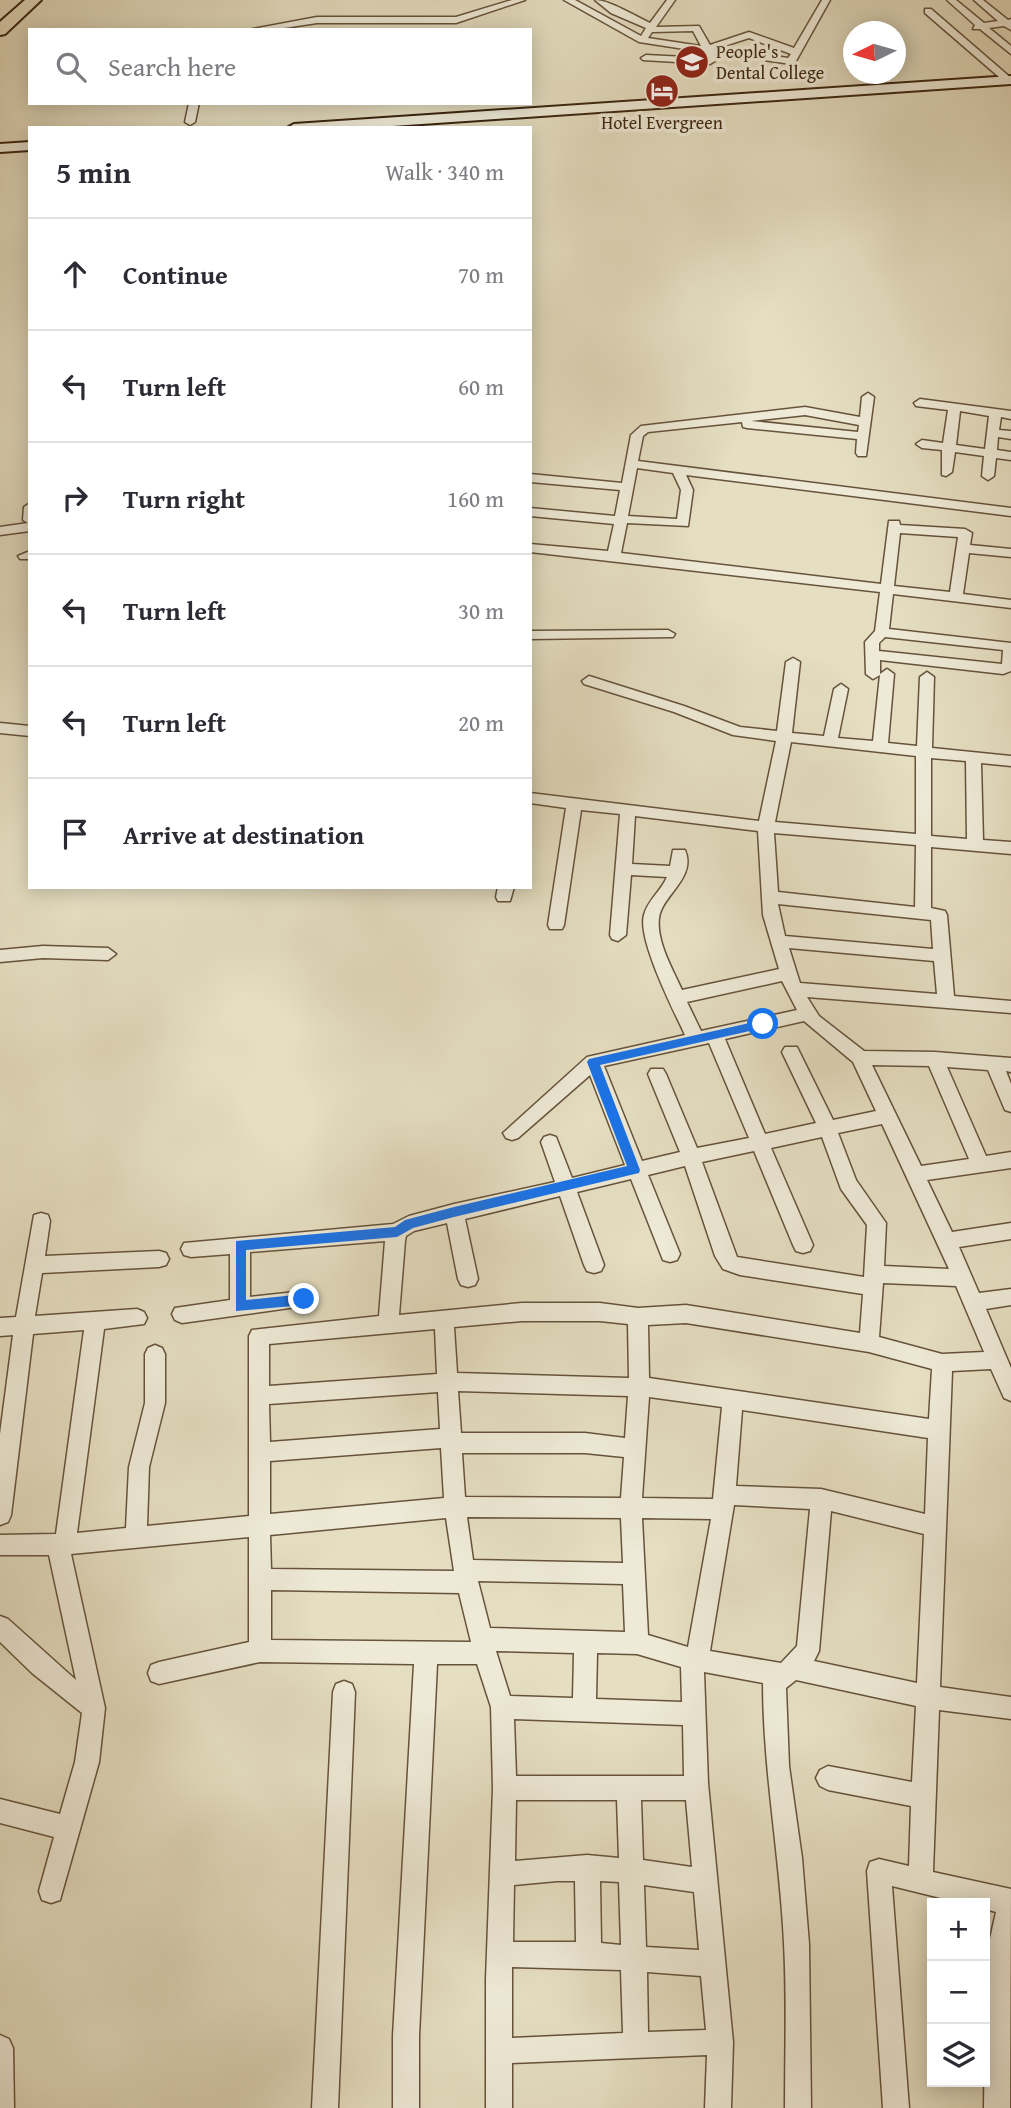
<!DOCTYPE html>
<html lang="en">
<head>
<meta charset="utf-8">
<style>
  body { margin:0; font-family:"Gentium Book Plus",serif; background:#f2f2f3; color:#2b2b33 }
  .controls { position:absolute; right:21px; bottom:21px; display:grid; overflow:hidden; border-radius:0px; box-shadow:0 4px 18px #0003 }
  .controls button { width:63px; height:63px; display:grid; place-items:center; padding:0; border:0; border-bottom:2px solid #e1e1e2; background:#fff; color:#2b2b33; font:35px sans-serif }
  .compass { position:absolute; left:843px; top:21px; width:63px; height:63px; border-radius:50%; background:#fff; box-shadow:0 4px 18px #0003; rotate:265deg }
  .stop { position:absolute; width:21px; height:21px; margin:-16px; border:5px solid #1a73e8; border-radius:50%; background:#fff }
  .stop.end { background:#1a73e8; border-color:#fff; box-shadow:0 2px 7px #0008 }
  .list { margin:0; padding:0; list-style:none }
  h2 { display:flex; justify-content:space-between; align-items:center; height:91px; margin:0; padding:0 28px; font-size:30px }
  h2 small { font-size:23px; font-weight:400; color:#7c7c81 }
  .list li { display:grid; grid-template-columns:46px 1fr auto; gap:21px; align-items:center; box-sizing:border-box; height:112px; padding:0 28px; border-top:2px solid #e1e1e2 }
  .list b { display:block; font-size:26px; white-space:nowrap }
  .list em { font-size:23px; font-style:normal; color:#7c7c81 }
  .icon { flex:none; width:38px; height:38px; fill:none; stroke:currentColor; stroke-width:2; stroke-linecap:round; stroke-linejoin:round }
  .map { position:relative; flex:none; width:1011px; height:2108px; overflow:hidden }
  .search { position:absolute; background:#fff; box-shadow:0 4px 18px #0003; left:28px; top:28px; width:504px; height:77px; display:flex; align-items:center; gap:18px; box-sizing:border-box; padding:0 24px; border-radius:0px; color:#7c7c81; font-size:26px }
  .panel { position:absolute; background:#fff; box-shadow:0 4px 18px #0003; left:28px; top:126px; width:504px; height:763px; border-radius:0px }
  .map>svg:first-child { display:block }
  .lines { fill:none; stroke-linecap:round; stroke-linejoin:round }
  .street-casing { stroke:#66533b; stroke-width:3 }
  .secondary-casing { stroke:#3b250e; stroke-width:4 }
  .primary-casing { stroke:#3b250e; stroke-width:4 }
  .street { fill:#eeead7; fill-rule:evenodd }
  .secondary { fill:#eeead7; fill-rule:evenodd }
  .primary { fill:#e5dec1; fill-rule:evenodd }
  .route { fill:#1a73e8 }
  .labels { text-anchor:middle; stroke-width:7; stroke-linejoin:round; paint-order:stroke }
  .far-poi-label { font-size:18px; fill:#3b250e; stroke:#eeead7; text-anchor:start }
</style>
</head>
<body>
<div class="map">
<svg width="1011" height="2108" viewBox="0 0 1011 2108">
  <rect width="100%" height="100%" fill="#e5dec1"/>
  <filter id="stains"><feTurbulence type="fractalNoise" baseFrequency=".00286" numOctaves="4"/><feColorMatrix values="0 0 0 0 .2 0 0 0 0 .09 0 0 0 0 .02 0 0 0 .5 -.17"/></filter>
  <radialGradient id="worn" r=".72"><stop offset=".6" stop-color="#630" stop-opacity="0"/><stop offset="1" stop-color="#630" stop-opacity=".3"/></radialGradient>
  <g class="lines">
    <g class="street-casing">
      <path id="street" d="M512 0H525L456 23H317L271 30H248L317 17H456Z
        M564 0H575L641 36 646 28 611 13 595 0C609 0 635 16 650 23L667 0H675L656 27 699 26 710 45 749 32 794 48 822 0H830L796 61 791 64 714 53 715 61 710 64 643 60 641 58 646 55 705 58 704 52 639 42ZM693 31 701 46 648 38 652 32ZM749 38 791 54 788 58 718 48Z
        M947 0H956L984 23 998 21 974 0H983L1008 20 1011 19V30L1004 26 989 28 1011 46V54L980 29H973L975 25Z
        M925 9H931L1011 78V83H1006L925 13Z
        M189 103H199L195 122 190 125 185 122Z
        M868 393 874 397 866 456H858L856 453 857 439 747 428 743 427 742 422 648 432 643 436 638 461 1011 508V516L686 475 693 490 688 526 627 523 621 553 881 584 889 521H899L900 525 965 529 972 533 970 545 1011 549V557L969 553 963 594 1011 600V608L893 594 889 629 1011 643V671L1003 674 880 660V674L887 669 894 674 888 743 917 746 920 677 927 672 934 677 932 748 1011 756V766L981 763 983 840 1011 842V854L931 847V908L945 911 947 915 954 996 1011 1001V1013L807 997 819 1016 864 1051 935 1052 1011 1058V1072L1006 1071 1011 1084V1112L1005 1110 988 1070 947 1067 986 1156 1011 1152V1168L927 1180 952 1232 1011 1223V1239L959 1247 979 1293 1011 1289V1305L986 1309 1011 1368V1401L1004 1398 991 1369 952 1371 940 1687 1011 1697V1719L939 1710 933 1872 1011 1889 1010 2108H984L986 1957 996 1912 985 1909V1903H961L892 1886 909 2108H883L867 1871 870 1862 879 1859 909 1866 911 1806 828 1790 820 1786 816 1778 820 1770 828 1766 912 1782 916 1706 796 1680 786 1688 789 1766 802 1858 809 1944 811 2108H785C785 2053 787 1998 784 1943 780 1856 763 1770 763 1683L704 1672 708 1783 733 2042 731 2108H705L707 2055 512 2063V2108H486V1979L493 1788 491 1707 477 1664H437L419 2036V2108H393V2036L414 1664 260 1662 159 1684 151 1681 148 1673 151 1665 159 1662 249 1642V1537L71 1554 105 1708 99 1762 60 1900 51 1903 42 1900 39 1891 54 1837 0 1823V1799L60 1814 75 1762 82 1713 32 1673 0 1642V1616L8 1619 76 1680 49 1555H0V1535L56 1534 84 1330 33 1334 11 1515 8 1522 0 1525V1434L13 1335 0 1336V1318L16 1317 34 1215 41 1213 48 1215 50 1221 45 1256 159 1251 166 1253 169 1259 166 1265 159 1267 42 1273 35 1316 137 1309 144 1312 147 1318 144 1324 104 1329 77 1533 126 1528 129 1467 145 1403V1354L148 1348 155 1345 162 1348 165 1354V1403L149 1467 147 1526 249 1516V1336L252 1330 379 1316 385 1241 250 1252V1297L304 1291 311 1293 314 1299 311 1305 182 1323 175 1320 172 1314 175 1308 230 1300V1254L191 1257 184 1255 181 1249 184 1243 393 1224 409 1216 454 1204 555 1182 541 1142 544 1137 550 1135 556 1137 572 1178 625 1165 590 1075 518 1138 512 1140 506 1138 503 1133 587 1057 685 1035C674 1011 637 939 644 915 647 901 661 891 667 877L631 875 626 935 618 941 612 939 610 935 620 814 581 810 564 925 562 929H550L548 925 566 808 530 803V793L759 821 776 741 733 735 674 712 584 684 582 681 589 676 684 706 740 727 777 731 786 662 793 658 800 662 792 733 824 736 834 689 841 684 848 689 838 738 873 741 880 675 873 679 866 674 865 642 875 631 880 592 530 552V544L608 551 614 524 530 516V508L615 516 620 490 530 482V474L622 483 631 435 641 426 805 407 860 417 862 397ZM805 415 859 425 858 432 751 421ZM637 468 673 473 681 490 677 519 628 516ZM900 533 958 537 950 592 894 586ZM885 637 1003 650 1002 664 879 651V643ZM791 742 916 756V834L775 822ZM931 758 966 761 967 839 931 836ZM635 816 758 831 763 915 779 969 682 990C673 970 656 941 659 918 662 895 697 878 685 850H673L670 866 632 864ZM774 833 916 845 915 907 778 892ZM778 904 931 920 933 949 785 936ZM789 948 934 961 937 994 800 983ZM782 981 797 1010 701 1031 687 1002ZM804 1021 853 1062 876 1111 833 1120 797 1047H785L782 1052 816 1123 765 1134 725 1039ZM709 1043 749 1138 697 1148 666 1074 663 1069H651L648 1074 680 1152 642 1161 604 1066ZM872 1065 929 1066 969 1159 921 1166ZM882 1124 949 1269 884 1266 886 1223 856 1180 838 1133ZM822 1137 841 1189 867 1225 864 1277 737 1257 702 1162 754 1151 793 1245 796 1251 803 1253 810 1251 813 1245 771 1148ZM685 1166 715 1256 723 1269 740 1275 863 1294 860 1333 686 1305 638 1308 600 1303H522L399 1315 405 1241 406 1236 414 1231 447 1223 458 1279 461 1285 468 1287 475 1285 478 1279 465 1219 560 1196 584 1265 587 1271 594 1273 601 1271 604 1265 577 1192 631 1179 663 1260 670 1262 677 1260 680 1254 648 1175ZM883 1283 956 1286 984 1352 942 1354 879 1337ZM522 1321H600L628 1324 629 1378 457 1373 454 1327ZM686 1323 869 1352 932 1369 929 1419 649 1378 648 1325ZM435 1329 437 1374 269 1386V1344ZM458 1391 628 1396 625 1438 585 1433H461ZM438 1392 440 1429 270 1442 269 1404ZM649 1397 722 1407 713 1499 642 1498ZM742 1410 928 1438 925 1514 821 1489 736 1486ZM441 1448 444 1498 270 1514V1461ZM462 1453H585L624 1457 621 1498 465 1497ZM734 1505 810 1509 797 1646 781 1663 710 1651ZM831 1511 924 1534 917 1683 814 1661 819 1651ZM467 1517 621 1518 623 1563 473 1560ZM446 1518 454 1571 271 1569 270 1535ZM642 1518 711 1519 688 1647 648 1635ZM478 1581 623 1584 625 1632 490 1628ZM271 1590 459 1593 471 1642 271 1640ZM496 1651 574 1653 573 1698 510 1696ZM597 1653 637 1654 681 1667 682 1702 596 1699ZM514 1719 683 1725 684 1776H516ZM516 1800H617L619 1858 587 1855 515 1861ZM641 1800H686L692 1867 643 1860ZM557 1881H575L576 1942H513L514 1885ZM600 1881 619 1882 621 1945 601 1943ZM644 1885 694 1892 699 1950 646 1947ZM512 1967 621 1970 623 2033 512 2038ZM647 1972 701 1976 706 2030 648 2032Z
        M920 399 1011 411V419L1001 417 999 430 1011 431V439L998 437 997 450 1011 452V460L996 458 994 476 988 480 982 476 984 456 955 452 952 472 946 476 942 475V450L922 448 916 444 922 440 943 443 948 410 916 406 914 403ZM960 411 989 416 985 449 956 445Z
        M30 503V531L0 535V527L28 523 23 520 24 507Z
        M30 551V559H20L18 556Z
        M668 630 675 634 673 637 530 639V631Z
        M0 723 30 726V736L0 733Z
        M498 887H514L510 901H498L496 897Z
        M43 946 108 948 116 954 108 960 43 958 0 962V950Z
        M344 1681 352 1684 355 1692 338 2108H312L333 1692 336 1684Z
        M0 2035 9 2039 13 2048 14 2108H0Z"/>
    </g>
    <g class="secondary-casing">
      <path id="secondary" d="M1011 76V84L363 128H287L294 124Z
        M30 142V150L0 152V144Z"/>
    </g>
    <g class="primary-casing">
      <path id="primary" d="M25 0H41L5 34 0 35V22Z"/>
    </g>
    <use href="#street" class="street"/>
    <use href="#secondary" class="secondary"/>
    <use href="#primary" class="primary"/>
  </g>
  <path class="route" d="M763 1020 769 1024 767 1027 600 1065 640 1170 639 1173 454 1217 413 1228 397 1237 246 1250V1300L304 1294 311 1299 304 1305 236 1311V1241L395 1227 405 1220 454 1207 627 1166 587 1062 589 1059Z"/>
  <defs>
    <g id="university-disc" transform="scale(1.75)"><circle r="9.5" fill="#8f2418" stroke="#eeead7"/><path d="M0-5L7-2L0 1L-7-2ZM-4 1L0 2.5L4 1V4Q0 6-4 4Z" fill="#fff"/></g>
    <g id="hotel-disc" transform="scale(1.75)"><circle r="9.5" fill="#8f2418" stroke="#eeead7"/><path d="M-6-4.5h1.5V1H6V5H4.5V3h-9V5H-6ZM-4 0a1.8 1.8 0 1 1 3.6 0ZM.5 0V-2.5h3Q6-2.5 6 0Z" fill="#fff"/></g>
  </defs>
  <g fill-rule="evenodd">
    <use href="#university-disc" x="692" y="62"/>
    <use href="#hotel-disc" x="662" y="91"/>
  </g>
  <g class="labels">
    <g class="far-poi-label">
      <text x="716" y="58">People's<tspan x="716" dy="21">Dental College</tspan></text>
      <text x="662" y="129" text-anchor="middle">Hotel Evergreen</text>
    </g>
  </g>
  <rect width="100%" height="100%" filter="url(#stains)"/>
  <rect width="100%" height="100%" fill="url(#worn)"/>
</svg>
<div class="controls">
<button>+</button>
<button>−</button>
<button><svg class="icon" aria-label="layers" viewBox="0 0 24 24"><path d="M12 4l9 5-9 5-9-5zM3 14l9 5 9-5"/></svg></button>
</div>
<svg class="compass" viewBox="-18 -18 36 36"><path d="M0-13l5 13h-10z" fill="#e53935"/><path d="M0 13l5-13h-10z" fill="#7c7c81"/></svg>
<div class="stop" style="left:763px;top:1024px"></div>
<div class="stop end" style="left:304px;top:1299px"></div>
<div class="search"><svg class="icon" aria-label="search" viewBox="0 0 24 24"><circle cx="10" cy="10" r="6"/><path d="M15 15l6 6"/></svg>Search here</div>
<section class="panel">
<h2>5 min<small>Walk · 340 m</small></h2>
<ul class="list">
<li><svg class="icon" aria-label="ahead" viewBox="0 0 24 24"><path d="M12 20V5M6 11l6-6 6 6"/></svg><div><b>Continue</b></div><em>70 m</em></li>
<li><svg class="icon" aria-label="left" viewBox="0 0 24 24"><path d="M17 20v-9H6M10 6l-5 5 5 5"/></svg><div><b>Turn left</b></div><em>60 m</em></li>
<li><svg class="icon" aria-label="right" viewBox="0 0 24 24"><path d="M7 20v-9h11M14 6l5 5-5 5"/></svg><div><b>Turn right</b></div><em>160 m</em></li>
<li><svg class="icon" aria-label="left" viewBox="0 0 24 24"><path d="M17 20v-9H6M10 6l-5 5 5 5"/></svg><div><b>Turn left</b></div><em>30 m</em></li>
<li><svg class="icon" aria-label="left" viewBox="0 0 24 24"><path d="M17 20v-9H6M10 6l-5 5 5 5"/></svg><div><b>Turn left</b></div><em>20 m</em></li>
<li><svg class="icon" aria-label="arrive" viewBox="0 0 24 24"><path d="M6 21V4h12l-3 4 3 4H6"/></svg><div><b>Arrive at destination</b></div></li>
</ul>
</section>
</div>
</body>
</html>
